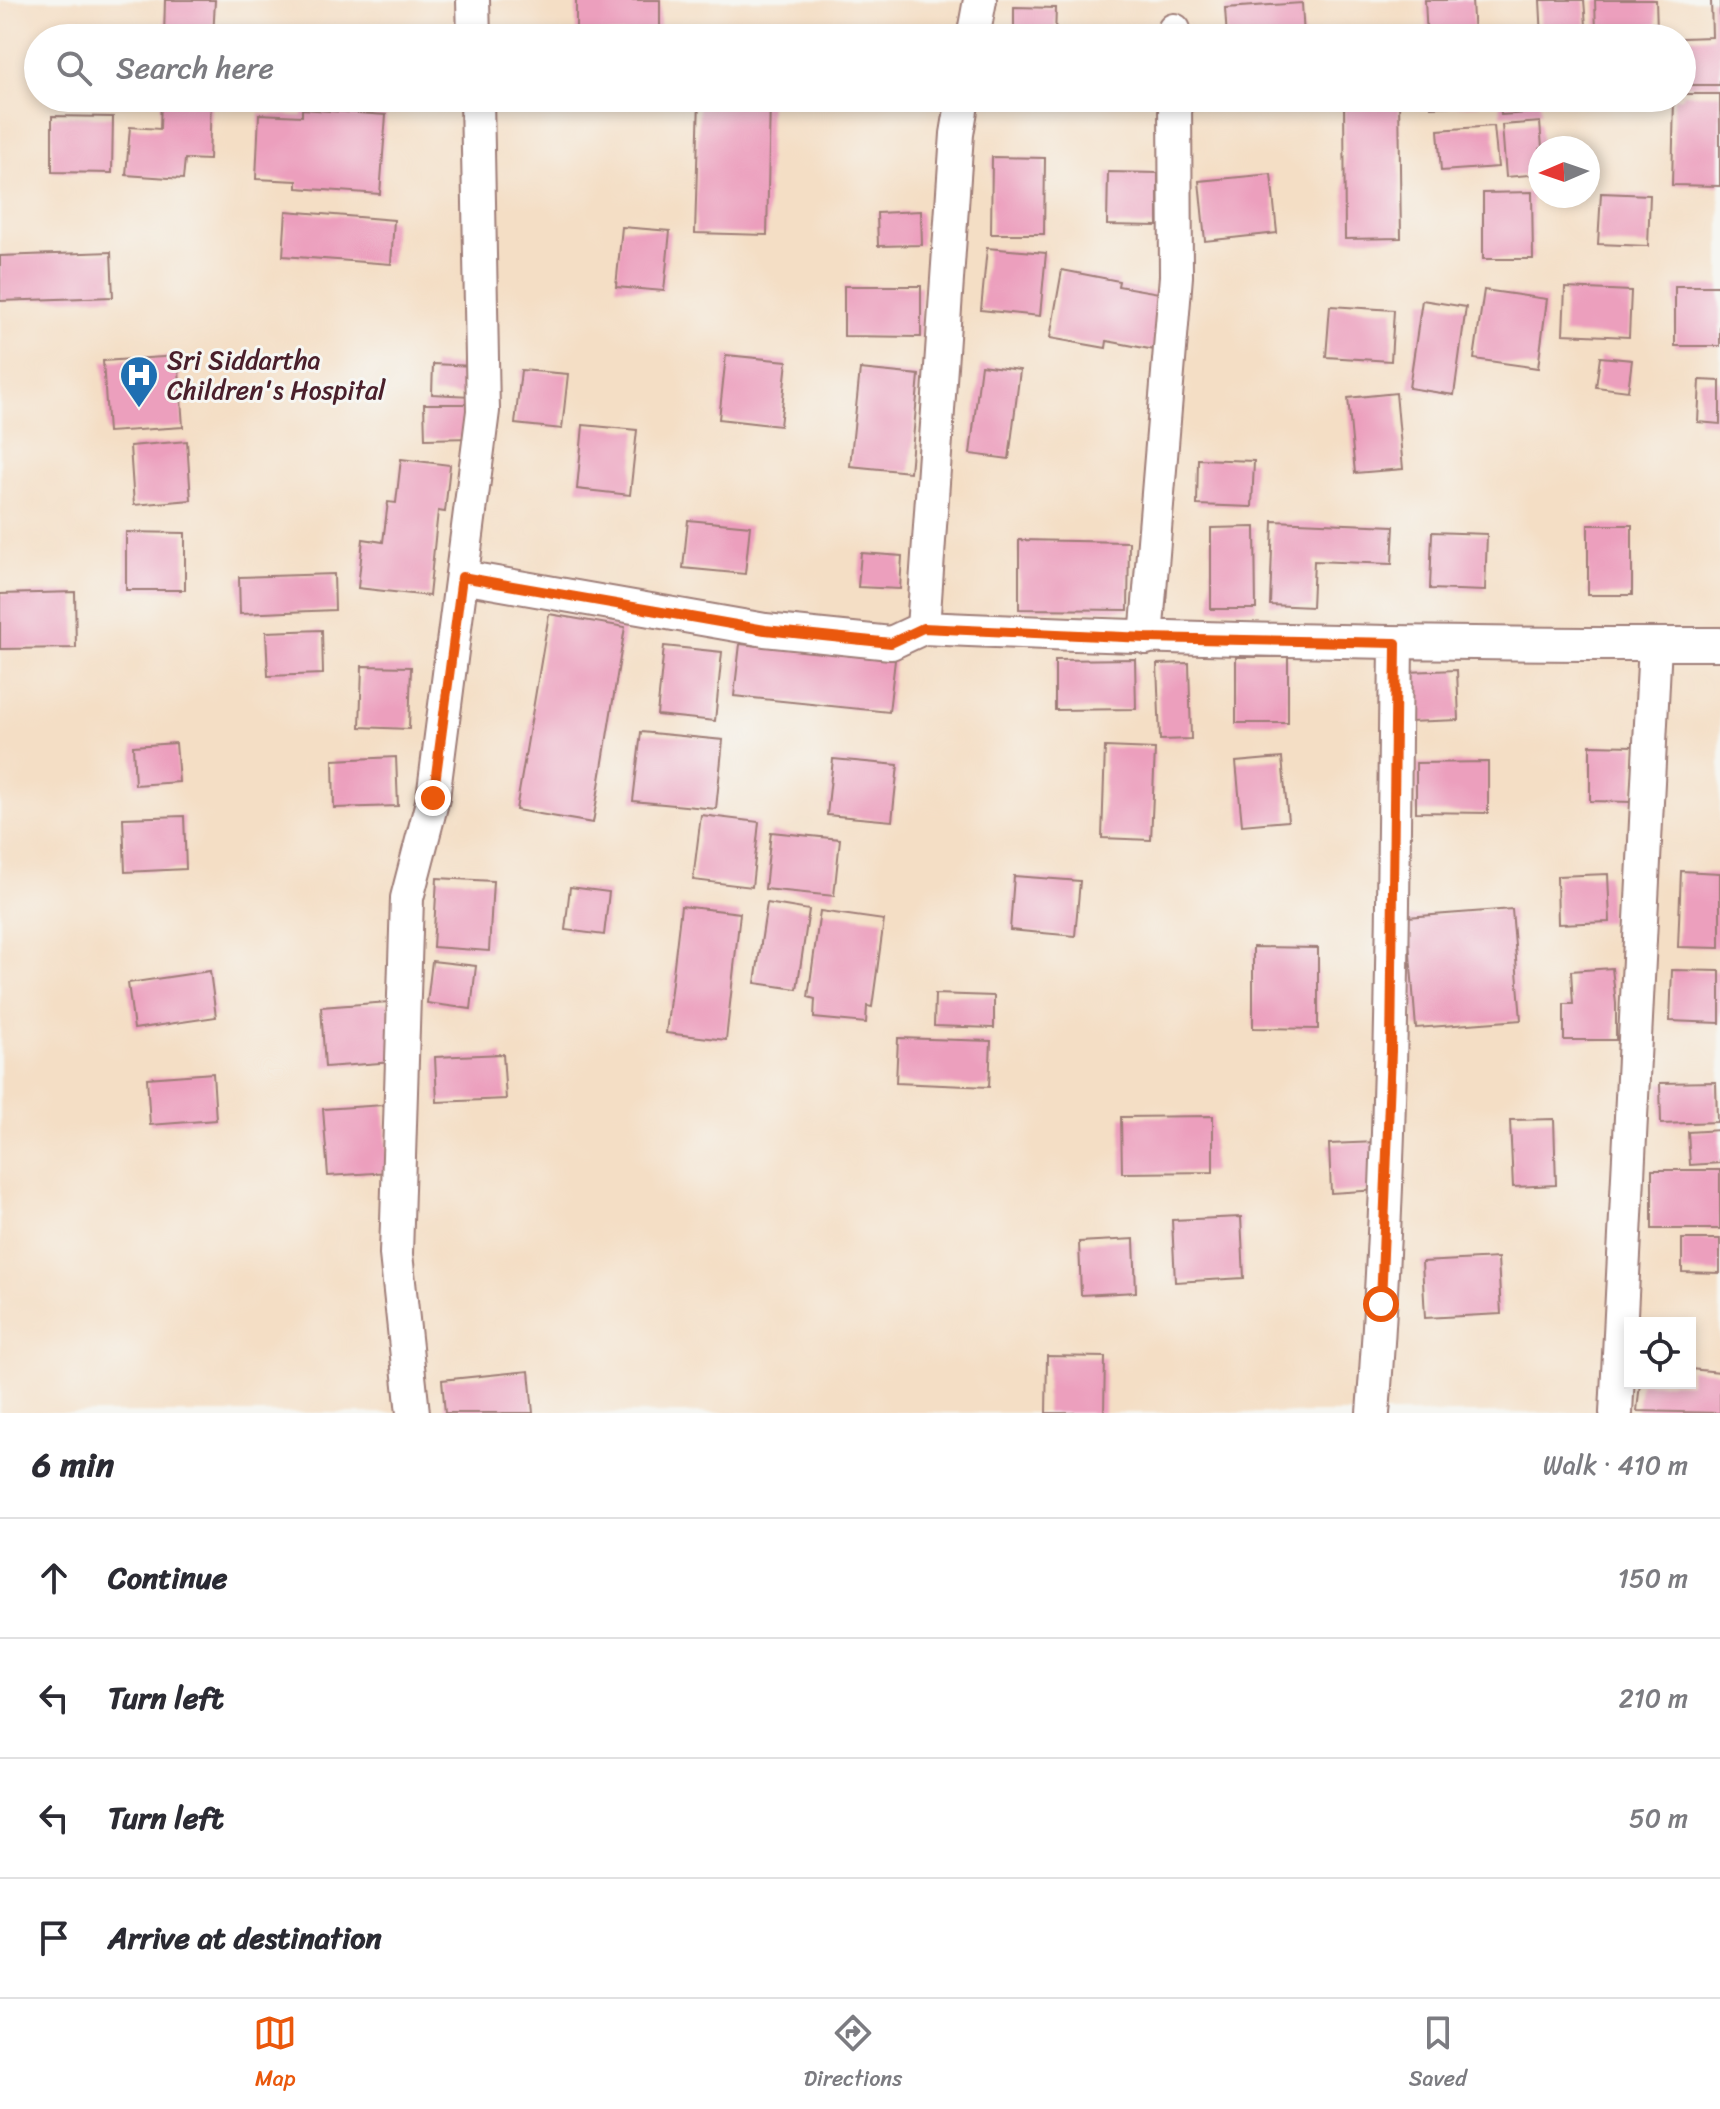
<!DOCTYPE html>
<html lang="en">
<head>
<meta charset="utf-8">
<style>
  body { margin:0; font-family:Sriracha,sans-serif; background:#f7f7f7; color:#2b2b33 }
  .controls { position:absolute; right:24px; bottom:24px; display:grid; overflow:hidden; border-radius:0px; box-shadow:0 4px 12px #0003 }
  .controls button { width:72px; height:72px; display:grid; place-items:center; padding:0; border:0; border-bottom:2px solid #e1e1e2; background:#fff; color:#2b2b33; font:40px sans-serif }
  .compass { position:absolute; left:1528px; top:136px; width:72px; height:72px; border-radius:50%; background:#fff; box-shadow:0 4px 12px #0003; rotate:268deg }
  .stop { position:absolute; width:24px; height:24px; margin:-18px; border:6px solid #ea580c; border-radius:50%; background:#fff }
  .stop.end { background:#ea580c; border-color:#fff; box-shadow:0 2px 8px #0008 }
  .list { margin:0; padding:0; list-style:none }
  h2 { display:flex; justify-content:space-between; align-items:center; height:104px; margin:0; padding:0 32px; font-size:34px }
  h2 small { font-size:26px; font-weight:400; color:#7c7c81 }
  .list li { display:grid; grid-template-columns:52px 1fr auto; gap:24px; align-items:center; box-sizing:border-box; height:120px; padding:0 32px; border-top:2px solid #e1e1e2 }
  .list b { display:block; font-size:30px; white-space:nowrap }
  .list em { font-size:26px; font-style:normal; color:#7c7c81 }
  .icon { flex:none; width:44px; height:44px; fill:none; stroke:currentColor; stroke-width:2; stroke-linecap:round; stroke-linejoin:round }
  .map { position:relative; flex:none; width:1720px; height:1413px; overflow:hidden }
  .search { position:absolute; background:#fff; box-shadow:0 4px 12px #0003; left:24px; right:24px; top:24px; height:88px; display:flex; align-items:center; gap:20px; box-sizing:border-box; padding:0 28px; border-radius:44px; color:#7c7c81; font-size:30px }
  .sheet { height:584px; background:#fff }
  nav { display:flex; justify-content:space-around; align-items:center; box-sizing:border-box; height:112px; border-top:2px solid #e1e1e2; background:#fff; font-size:22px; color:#7c7c81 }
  nav a { display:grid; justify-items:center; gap:4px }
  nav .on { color:#ea580c }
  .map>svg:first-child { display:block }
  .building { fill:#ec9fbd }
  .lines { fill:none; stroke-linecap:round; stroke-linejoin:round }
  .minor-casing { stroke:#9f7e78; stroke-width:36 }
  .minor { stroke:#fff; stroke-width:32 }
  .route { stroke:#ea580c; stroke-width:10 }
  .labels { text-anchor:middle; stroke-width:6; stroke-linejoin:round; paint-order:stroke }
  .poi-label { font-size:26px; fill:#4a1f2b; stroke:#f6f6f2; text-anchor:start }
</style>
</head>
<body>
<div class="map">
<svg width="1720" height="1413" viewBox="0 0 1720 1413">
  <rect width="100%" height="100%" fill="#f6f6f2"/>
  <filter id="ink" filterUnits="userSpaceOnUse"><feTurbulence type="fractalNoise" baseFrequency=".0125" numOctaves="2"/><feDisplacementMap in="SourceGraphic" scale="16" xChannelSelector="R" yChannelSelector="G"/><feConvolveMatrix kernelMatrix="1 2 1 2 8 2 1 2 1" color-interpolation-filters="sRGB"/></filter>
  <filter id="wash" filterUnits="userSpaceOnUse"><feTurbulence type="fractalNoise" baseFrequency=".006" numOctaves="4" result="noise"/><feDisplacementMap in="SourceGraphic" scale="32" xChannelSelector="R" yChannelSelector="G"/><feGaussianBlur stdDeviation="1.8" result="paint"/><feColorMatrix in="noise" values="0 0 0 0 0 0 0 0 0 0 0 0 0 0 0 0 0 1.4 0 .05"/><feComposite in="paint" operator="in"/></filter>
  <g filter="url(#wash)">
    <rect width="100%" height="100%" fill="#f4dec5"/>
    <g id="blocks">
      <path class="building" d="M165 0H215L213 38H164Z
        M576 0H660V33L576 34Z
        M1425 0H1472L1474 38H1427Z
        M1540 0H1584L1587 38H1542Z
        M1595 0H1656L1657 30 1596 32Z
        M1711 0H1720V85H1682V38L1712 37Z
        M1302 3 1304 38H1227L1225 8Z
        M1014 7 1056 8 1055 38H1014Z
        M1682 94H1720V186L1672 185 1674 98H1682Z
        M161 98H211L209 160 185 159 183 179 126 175 130 127 160 129Z
        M1344 98H1399L1401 238 1345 239Z
        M1431 98H1480V105L1431 107Z
        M1500 98H1539L1541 112 1501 115Z
        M699 99 770 101 767 235 695 233Z
        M302 109 386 115 380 194 297 188V181L256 179 259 114 302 116Z
        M52 116 113 117 112 173 52 172Z
        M1540 122 1542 148H1540V174L1506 177 1502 125Z
        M1494 126 1498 167 1441 171 1438 130Z
        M992 157 1045 158 1044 234H991Z
        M1108 172 1158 173V226L1107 225Z
        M1271 174 1277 233 1205 241 1199 181Z
        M1532 192 1533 259H1483V193Z
        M1601 193 1650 195 1648 246 1598 244Z
        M286 211 394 220 391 264 283 256Z
        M921 211 922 245 878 246 877 213Z
        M622 227 670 231 664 291 616 287Z
        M987 248 1046 253 1040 316 981 310Z
        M111 252 113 297 0 301V256Z
        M1062 270 1119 281 1118 286 1165 294 1155 350 1107 341 1106 348 1050 338Z
        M844 286H921V337L844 336Z
        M1675 286H1720V346H1675Z
        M1565 288 1631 291 1629 337 1563 334Z
        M1484 290 1547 299 1538 368 1474 359Z
        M1422 300 1466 307 1454 395 1409 388Z
        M1330 306 1394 310 1391 361 1326 357Z
        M726 355 787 361 780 426 719 419Z
        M178 356 183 427 108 432 103 361Z
        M1600 357 1632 360 1628 391 1596 387Z
        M433 364 473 366 471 396 432 394Z
        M981 365 1020 370 1009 459 970 454Z
        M860 369 919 375 910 472 850 466Z
        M521 370 568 374 562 429 515 424Z
        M1700 380 1720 381V424L1698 422Z
        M1396 393 1403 469 1355 473 1348 398Z
        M424 404H473V438L425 439Z
        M583 425 637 430 630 495 577 489Z
        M187 441 191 500 134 505 130 446Z
        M401 459 450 465 445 512 438 511 429 596 358 588 363 539 383 542 388 502 396 503Z
        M1198 459 1254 461 1252 507 1197 505Z
        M688 520 750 526 745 574 683 568Z
        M1273 521 1394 526 1392 564 1314 561 1312 607 1270 605Z
        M1588 525H1632V595H1588Z
        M1255 527 1256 609H1211V528Z
        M126 532 185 533V590H126Z
        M1432 532 1487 534 1485 591 1430 589Z
        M1019 540 1129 542 1128 610 1019 609Z
        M861 553 902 556 900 589 858 587Z
        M334 574 335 610 240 614 239 577Z
        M75 592 76 648 0 649V594Z
        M549 614 625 627 593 823 516 810Z
        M322 630 323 674 268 676 266 632Z
        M740 644 895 660 889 712 734 696Z
        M664 646 722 652 715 721 657 715Z
        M1236 657H1288V723H1236Z
        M1135 659 1136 709 1055 710V660Z
        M1189 663 1191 739 1160 740 1157 664Z
        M362 666 411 667 409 729 360 727Z
        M1457 670 1459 720 1408 722 1407 672Z
        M641 732 723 740 716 809 633 801Z
        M176 743 179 782 135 785 133 746Z
        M1590 745 1634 746 1633 802 1590 801Z
        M1105 747 1155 749 1151 840 1102 838Z
        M396 757 398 806 334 808 333 760Z
        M1282 758 1288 821 1242 825 1236 762Z
        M833 759 898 765 892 821 827 815Z
        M1488 762V813L1416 812V763Z
        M701 815 759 822 752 887 693 880Z
        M184 816 186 869 125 872 123 818Z
        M771 832 840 839 834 896 765 889Z
        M1681 871 1720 873V948L1678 947Z
        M1608 874 1610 922 1558 924 1557 876Z
        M1014 876 1080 881 1075 936 1010 930Z
        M437 878 493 881 489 951 433 947Z
        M570 887 609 892 604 935 565 930Z
        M767 903 809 910 797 989 755 983Z
        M681 906 740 913 726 1040 666 1033Z
        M1512 909 1521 1020 1416 1028 1407 917Z
        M820 911 884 920 872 1007 867 1006 866 1023 814 1018 815 999 808 997Z
        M1253 947 1318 948V1029L1253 1028Z
        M432 961 476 966 471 1009 427 1003Z
        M1612 968 1616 1004V1040H1564V1004H1573L1571 971Z
        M1672 970 1720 971V1023L1670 1021Z
        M210 971 216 1017 134 1029 128 983Z
        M935 994 994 996V1028L934 1026Z
        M389 1002 394 1062 325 1067 321 1007Z
        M898 1038 991 1041 989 1087 896 1083Z
        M503 1054 506 1099 437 1102 435 1057Z
        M213 1073 216 1120 150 1125 147 1078Z
        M1716 1082 1717 1122 1661 1124 1660 1083Z
        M384 1105 389 1172 328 1176 323 1109Z
        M1213 1116V1172L1122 1173 1121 1117Z
        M1554 1119 1556 1185 1513 1187 1510 1120Z
        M1720 1130V1163L1690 1165 1688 1132Z
        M1377 1142 1379 1190 1331 1193 1329 1144Z
        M1652 1170H1720V1229H1652Z
        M1241 1217 1244 1278 1175 1282 1172 1220Z
        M1134 1239 1136 1292 1081 1295 1079 1242Z
        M1682 1239H1720V1273L1682 1272Z
        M1498 1258 1501 1314 1425 1318 1422 1262Z
        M1047 1356 1105 1357 1104 1413H1046Z
        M1690 1369 1720 1372V1413L1637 1411 1640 1383H1690Z
        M529 1371 533 1413H445L442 1380Z"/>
    </g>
  </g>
  <g filter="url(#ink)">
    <use href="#blocks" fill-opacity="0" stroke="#9f7e78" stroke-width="2"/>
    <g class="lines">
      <g class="minor-casing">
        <path id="minor" d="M473 0 474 38
          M1174 30 1175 38
          M973 38 980 0
          M462 577 765 630 891 643 923 628C1188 640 1454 645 1720 644
          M923 628 957 134 963 98
          M1146 638 1176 276 1175 98
          M413 1413 396 1254 407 898 433 798 483 411 477 98
          M1373 1413C1393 1157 1393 900 1396 643
          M1616 1413 1655 644"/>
      </g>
      <use href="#minor" class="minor"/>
    </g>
  </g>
  <g class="lines" filter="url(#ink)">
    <path class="route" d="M433 798 462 577 765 630 891 643 923 628 1146 638 1396 643 1391 1051 1381 1304"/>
  </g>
  <defs>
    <g id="hospital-pin" transform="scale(2)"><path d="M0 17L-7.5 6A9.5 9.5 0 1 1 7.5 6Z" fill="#1f6fb2" stroke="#f6f6f2"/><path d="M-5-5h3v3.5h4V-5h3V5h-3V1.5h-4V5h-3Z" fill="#fff"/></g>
  </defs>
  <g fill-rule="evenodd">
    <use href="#hospital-pin" x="139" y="375"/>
  </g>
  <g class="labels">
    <g class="poi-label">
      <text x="167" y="369">Sri Siddartha<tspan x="167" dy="30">Children's Hospital</tspan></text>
    </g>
  </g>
</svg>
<div class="controls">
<button><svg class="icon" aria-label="locate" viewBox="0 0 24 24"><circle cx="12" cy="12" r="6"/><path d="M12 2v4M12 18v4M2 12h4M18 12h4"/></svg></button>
</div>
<svg class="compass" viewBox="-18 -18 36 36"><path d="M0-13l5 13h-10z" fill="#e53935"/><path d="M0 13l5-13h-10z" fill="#7c7c81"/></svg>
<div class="stop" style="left:1381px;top:1304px"></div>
<div class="stop end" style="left:433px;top:798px"></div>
<div class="search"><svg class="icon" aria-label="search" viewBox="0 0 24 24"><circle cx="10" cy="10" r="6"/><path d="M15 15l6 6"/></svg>Search here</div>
</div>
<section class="sheet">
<h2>6 min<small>Walk · 410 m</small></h2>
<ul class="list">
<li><svg class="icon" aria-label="ahead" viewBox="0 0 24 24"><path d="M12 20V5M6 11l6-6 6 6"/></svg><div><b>Continue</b></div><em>150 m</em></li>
<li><svg class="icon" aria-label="left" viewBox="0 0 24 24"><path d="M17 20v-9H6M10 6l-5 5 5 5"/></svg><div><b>Turn left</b></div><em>210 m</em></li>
<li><svg class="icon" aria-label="left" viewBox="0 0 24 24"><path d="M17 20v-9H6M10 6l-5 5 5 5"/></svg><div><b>Turn left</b></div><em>50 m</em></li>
<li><svg class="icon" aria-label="arrive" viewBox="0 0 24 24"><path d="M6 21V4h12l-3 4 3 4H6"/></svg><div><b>Arrive at destination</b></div></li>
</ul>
</section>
<nav>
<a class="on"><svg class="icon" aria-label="map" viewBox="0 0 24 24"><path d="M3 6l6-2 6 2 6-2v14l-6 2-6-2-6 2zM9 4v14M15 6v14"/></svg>Map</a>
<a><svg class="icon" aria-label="directions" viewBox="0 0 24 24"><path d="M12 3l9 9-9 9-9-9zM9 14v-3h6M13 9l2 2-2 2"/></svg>Directions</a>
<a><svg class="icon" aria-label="saved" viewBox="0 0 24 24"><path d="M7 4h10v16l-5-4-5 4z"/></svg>Saved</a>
</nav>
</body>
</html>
